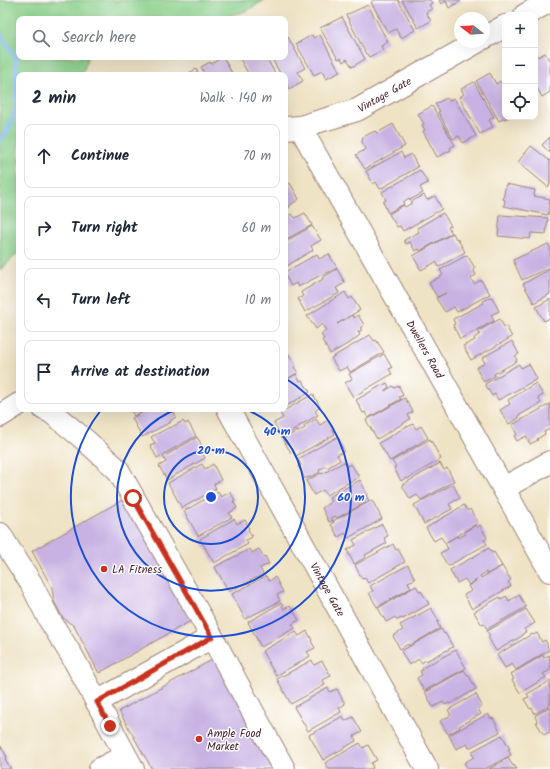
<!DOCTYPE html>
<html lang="en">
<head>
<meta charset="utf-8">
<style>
  body { margin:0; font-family:Kalam,sans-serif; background:#f6f6f7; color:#1f2937 }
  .controls { position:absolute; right:12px; top:12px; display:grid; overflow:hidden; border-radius:8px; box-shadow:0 4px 16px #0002 }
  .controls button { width:36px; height:36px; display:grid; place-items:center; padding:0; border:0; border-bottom:1px solid #e0e1e3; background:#fff; color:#1f2937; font:20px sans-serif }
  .compass { position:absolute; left:454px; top:12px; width:36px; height:36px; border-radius:50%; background:#fff; box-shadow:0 4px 16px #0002; rotate:287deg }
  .stop { position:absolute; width:12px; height:12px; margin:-9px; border:3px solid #c8321e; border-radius:50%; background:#fff }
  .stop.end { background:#c8321e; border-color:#fff; box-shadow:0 1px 4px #0008 }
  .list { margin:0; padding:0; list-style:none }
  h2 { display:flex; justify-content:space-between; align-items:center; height:52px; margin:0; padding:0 16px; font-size:17px }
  h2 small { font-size:13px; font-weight:400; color:#747a83 }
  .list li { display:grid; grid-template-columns:26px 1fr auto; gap:12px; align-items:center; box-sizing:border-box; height:64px; margin:0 8px 8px; padding:0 8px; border:1px solid #e0e1e3; border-radius:8px }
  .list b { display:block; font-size:15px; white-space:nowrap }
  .list em { font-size:13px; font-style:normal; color:#747a83 }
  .icon { flex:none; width:22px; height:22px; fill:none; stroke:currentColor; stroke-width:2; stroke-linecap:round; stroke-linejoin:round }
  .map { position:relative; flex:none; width:550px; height:769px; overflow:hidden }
  .search { position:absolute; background:#fff; box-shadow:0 4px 16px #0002; left:16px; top:16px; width:272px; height:44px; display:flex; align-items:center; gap:10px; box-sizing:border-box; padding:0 14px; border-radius:8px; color:#747a83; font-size:15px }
  .panel { position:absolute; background:#fff; box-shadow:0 4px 16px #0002; left:16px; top:72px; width:272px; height:340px; border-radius:8px }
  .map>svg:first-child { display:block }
  .green { fill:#8ad08a; stroke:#6a785a }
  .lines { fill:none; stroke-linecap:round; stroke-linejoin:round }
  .stream { stroke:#84bcf4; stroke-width:4.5 }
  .building { fill:#c8b2e3 }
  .minor-casing { stroke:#9c8178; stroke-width:24 }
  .minor { stroke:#fff; stroke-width:22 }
  .route { stroke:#c8321e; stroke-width:5 }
  .ring { fill:none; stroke:#1d4ed8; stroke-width:2 }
  .poi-dot { fill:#c8321e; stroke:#fff; stroke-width:1.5 }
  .labels { text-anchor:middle; stroke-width:3; stroke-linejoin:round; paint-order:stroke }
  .street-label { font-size:11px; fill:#4a1f2b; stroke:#fff }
  .poi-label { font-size:11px; fill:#4a1f2b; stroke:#fff; text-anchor:start }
  .centre { fill:#1d4ed8; stroke:#fff; stroke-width:2 }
  .ring-label { font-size:12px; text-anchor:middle; font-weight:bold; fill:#1d4ed8; stroke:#fff; stroke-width:3; stroke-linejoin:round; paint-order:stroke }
</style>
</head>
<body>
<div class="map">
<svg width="550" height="769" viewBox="0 0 550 769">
  <rect width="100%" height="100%" fill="#fff"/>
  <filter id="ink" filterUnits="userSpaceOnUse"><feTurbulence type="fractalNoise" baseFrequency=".025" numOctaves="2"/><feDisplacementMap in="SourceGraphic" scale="8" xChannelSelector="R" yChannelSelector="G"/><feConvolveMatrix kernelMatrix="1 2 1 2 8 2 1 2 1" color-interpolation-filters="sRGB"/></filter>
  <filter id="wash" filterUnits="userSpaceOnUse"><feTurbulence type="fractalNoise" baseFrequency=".012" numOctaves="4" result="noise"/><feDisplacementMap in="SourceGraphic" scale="16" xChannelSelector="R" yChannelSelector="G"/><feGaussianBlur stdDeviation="0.9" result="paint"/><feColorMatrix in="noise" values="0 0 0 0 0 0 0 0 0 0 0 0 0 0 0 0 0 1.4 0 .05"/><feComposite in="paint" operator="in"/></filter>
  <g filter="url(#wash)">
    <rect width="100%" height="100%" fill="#efe3c5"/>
    <path class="green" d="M0 0H265L246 11 218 19H19V57H88L82 75H19V252L0 270Z"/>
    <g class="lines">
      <path class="stream" d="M0 34 16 58V107L7 133 0 140"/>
    </g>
    <g id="blocks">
      <path class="building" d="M374 0H398L415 30 401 38 396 29 388 33 371 2Z
        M402 0H430L432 3 429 5 432 9 426 12 431 21 418 28Z
        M439 0H461V1L449 8 446 1 441 4Z
        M368 5 388 42 381 46 383 50 369 57 367 54H366L346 15Z
        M342 17 365 59 352 67 347 59 343 62 341 58 338 59 320 28Z
        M312 35 314 38 320 35 340 72 326 79 322 71 314 75 296 44Z
        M288 37 305 68 298 72 303 81 289 89 285 82V75H281L271 57H285V39Z
        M535 52 538 57 545 53 550 62V92L542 97 535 84Z
        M223 57 233 75H205L201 67 210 62 211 64Z
        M239 57H266L276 75H249Z
        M196 69 199 75H185Z
        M490 73 496 84 500 81 505 90V117H509L505 119 504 118 499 121 476 81Z
        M474 82 494 117 489 120 493 127 480 134 459 97 464 94 461 89Z
        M447 98 449 101 454 98 476 136 463 143 459 136 453 139 438 112 440 111 435 104Z
        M432 106 455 145 450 148 451 150 437 157 423 131 425 130 422 125 424 124 418 114Z
        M393 124 405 146 365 169 356 155 366 149 362 142 363 137 375 131 377 133Z
        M550 137V153L542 145Z
        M531 146 550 161V184L548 187 518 162Z
        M401 152 404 158 411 154 418 167 380 189 376 182 373 184 366 171Z
        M420 170 428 183 420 187 423 193 410 200 409 198 403 202 404 204 388 213 383 202 386 200 382 192Z
        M290 183 299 199 289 206 290 207 285 210V187Z
        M506 184 535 190 534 196 550 199 548 215 504 206 505 200 503 199Z
        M424 195 427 200 435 196 442 209 403 231 400 226 397 227 389 214 404 205 405 207 412 203 411 202Z
        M305 213 312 225 285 240V216L287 215V216L292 214 295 218Z
        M443 213 451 226 448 227 452 233 420 251 419 249 415 251 410 242 406 244 404 240 419 232 417 228Z
        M500 215 548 218 546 234 531 233 530 239 498 236Z
        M312 226 321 240 311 246 313 250 285 267V242Z
        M453 233 456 239 457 238 465 252 439 267 436 262 421 270 413 256Z
        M548 244 550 247V267L522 280 513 260Z
        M317 254 319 259 329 254 337 268 321 276V275L298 287 296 283 291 286 285 275V272Z
        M467 255 475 268 473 269 476 275 471 278 474 284 481 280 490 294 457 312 454 307 445 312 436 298 446 293 437 297 429 283 443 275 440 270Z
        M337 269 345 283 336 288 339 293 305 312 298 299 303 296 301 292 323 279 322 278Z
        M550 269V294L534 303 523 284Z
        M345 292 349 299 352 297 360 310 337 324 352 315 354 318 358 315 364 325 360 328 362 330 358 332 360 335 356 338V339L330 354 322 340 324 339 321 334 326 331 322 324 316 329 307 316Z
        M492 297 499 311 491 315 494 321 460 339 453 325 455 324 453 319 484 303 483 301Z
        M550 299V318L544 321 536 307Z
        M500 319 504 327 506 326 512 337 471 360 463 346 475 340 474 338 480 334 478 331Z
        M370 335 374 341 376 340 384 352 350 372 347 367 339 371 331 358Z
        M512 341 519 354 515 356 517 361 494 374 495 376 484 382 476 368 485 363 482 358Z
        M288 353 296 366 294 367 298 373 285 380V355Z
        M384 354 392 368 389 369 392 374 353 397 345 383 352 379 349 374Z
        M519 364 521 368 529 364 537 379 504 397 498 400 495 394 492 396 485 384Z
        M296 374 300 381 302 380 310 392 285 407V381Z
        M387 383 389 387 385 390V391L393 386 394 388 399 386 403 395 399 397 401 399 368 418 365 412 363 413 356 400 382 385V386Z
        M536 383 543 395 538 398 541 403 518 416 519 418 509 424 500 410 510 404 508 400Z
        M313 394 320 407 315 411 318 415 296 428V429L282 438 274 423 283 418 280 413Z
        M405 398 407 402V401L413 412 408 415 410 419 404 423 377 439 366 420Z
        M550 404V429L544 432 545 434 537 439 538 440 530 444 526 436 517 441 514 436 517 435 512 425Z
        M128 409H147L134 416 131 410 129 412Z
        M149 409H178L179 411 174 413 176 417 170 421 171 422 142 437 132 418Z
        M316 419 320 425 328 420 335 434 296 456 293 451 291 453 283 439 297 431 298 432 305 428 304 426Z
        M183 421 185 424 188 422 196 436 157 458 150 445 155 443 151 437 170 427V428Z
        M413 424 416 429 421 426 428 438 390 461 379 443 407 426 408 427Z
        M197 437 205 451 202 452 205 458 167 480 159 466 166 462 163 457Z
        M337 437 344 451 337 455 340 460 327 468 326 466 319 470 320 472 308 478V477L305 479 298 466 301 465 298 459Z
        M430 439 441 459 407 479 406 478 401 481 394 468 396 467 392 461Z
        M344 462 347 466 351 464 359 477 326 495 323 490 314 495 306 481 321 473 322 474Z
        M440 463 444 470 447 468 454 481 421 500 417 495 410 499 402 485Z
        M202 464 205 469 213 464 221 480 214 484 216 489 182 508 168 483Z
        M360 480 367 494 366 495 369 501 337 518 335 516 334 517 331 518 333 520 329 522 322 508 331 502 329 497Z
        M453 484 460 498 449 504 452 509 424 524 414 505Z
        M218 492 221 497 230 492 235 500 233 501 237 508 229 513 232 517 198 536 184 511Z
        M126 498 194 619 99 673 74 626 63 618 54 601 52 588 32 551Z
        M372 500 382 519 348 538 345 533 338 537 331 524 334 522 333 521Z
        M464 505 468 511 470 509 478 523 445 543 441 537 434 541 426 528Z
        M234 519 237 524 245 520 249 528 248 529 252 537 246 540 248 544 214 563 200 539Z
        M382 524 388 536 384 538 387 543 365 555 366 557 354 564 347 550 356 545 353 540Z
        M476 525 477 527 480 525 487 538 484 540 487 544 448 566 440 553 448 549 445 543 457 536 458 538 466 534 464 532Z
        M393 544 396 550 398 549 405 562 368 583 365 578 362 579 355 565Z
        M489 548 492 553 494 552 502 566 487 574 486 572 480 576 481 578 502 566 511 580 508 582 511 586 472 609 464 595 471 591 468 586 477 580 469 585 465 579 457 583 450 570Z
        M250 549 252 553 259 549 264 557 265 556 269 564 260 568 263 574 229 592 215 567Z
        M408 565 415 579 408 582 411 588 377 607 369 593 373 591 370 586Z
        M266 576 269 581 275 577 283 592 277 595 280 601 245 619 232 594Z
        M416 586 420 592 421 591 429 604 403 619 402 618 397 620 395 617 386 622 378 608Z
        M519 595 526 607 487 629 484 624 482 625 474 612 500 597 501 599 506 596 509 601Z
        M281 603 284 609 290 606 299 620 292 624 295 628 261 647 248 622Z
        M431 608 439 621 437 622 440 628 409 646 408 644 400 649 393 636 403 630 400 625Z
        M526 609 535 623 524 629 526 632 522 634V636L496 651 488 637 490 636 487 631Z
        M441 629 444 634 445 633 453 647 426 661V660L421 663 419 659 409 665 401 651Z
        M307 631 312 640 311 641 315 648 307 652 310 656 276 676 262 651 296 632 299 636Z
        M537 633 542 642 545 640 548 646H547L549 650 516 670 512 664 505 668 497 655 532 634 533 635Z
        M456 650 466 668 424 691 417 678 422 675 420 671 423 670 422 668Z
        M543 655 544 658 549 655 550 657V670L543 674 546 677 520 693 512 680 514 679 511 674Z
        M219 656 274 769H152L119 711Z
        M312 660 314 665 322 661 331 676 323 680 325 685 291 704 277 679Z
        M464 670 468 676H469L476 689 450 704 449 703 445 705 443 702 433 707 425 692Z
        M550 681V705L535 714 532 708 530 709 524 699 529 697 527 694Z
        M328 688 330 692 337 689 345 704 339 708 341 712 308 731 294 707Z
        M476 694 482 706 478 709 481 714 459 726 460 728 448 734 440 721 451 715 448 710Z
        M550 707V732L544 735 536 722 537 721 535 716Z
        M488 714 491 719 493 718 500 732 469 748 467 744 456 749 449 735Z
        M343 716 345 721 353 717 362 732 354 736 356 741 323 760 309 735Z
        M502 735 510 749H508L511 755 485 769H468L464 763 474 757 471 752Z
        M360 743 363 748 368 745 377 760 371 763 373 768 371 769H329L325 763Z
        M0 745 7 757 5 759 11 769H0Z
        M508 758 513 766 514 765 517 769H489Z"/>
    </g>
  </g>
  <g filter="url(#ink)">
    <use href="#blocks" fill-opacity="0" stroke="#9c8178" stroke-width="1"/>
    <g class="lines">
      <g class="minor-casing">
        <g id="minor">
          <path d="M525 15 550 1"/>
          <path d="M484 38 505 26"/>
          <path id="s1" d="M300 127 550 571"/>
          <path id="s2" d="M285 128 300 127 357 110 477 42"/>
          <path d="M44 409 51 412 85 440 118 470 212 637"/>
          <path id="s3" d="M228 409 427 769"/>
          <path d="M0 416 19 404"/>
          <path d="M504 488 550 462"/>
          <path d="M0 534 11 552 31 583 49 619 72 656 133 769"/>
          <path d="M97 702 212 637 284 769"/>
          <path d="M100 769 125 756"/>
        </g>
      </g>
      <use href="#minor" class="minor"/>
    </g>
  </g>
  <g class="lines" filter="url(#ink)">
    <path class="route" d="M110 726 97 702 212 637 133 498"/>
  </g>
  <g class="ring">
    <circle cx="211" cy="497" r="47"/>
    <path d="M245 409A94 94 0 1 1 177 409"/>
    <path d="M285 378A140 140 0 1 1 101 410"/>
  </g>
  <g class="poi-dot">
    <circle cx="104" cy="569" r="4"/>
    <circle cx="199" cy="739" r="4"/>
  </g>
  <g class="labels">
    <g class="street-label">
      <text dy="4" stroke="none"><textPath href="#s2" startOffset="106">Vintage Gate</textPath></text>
      <text dy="4" stroke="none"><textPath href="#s1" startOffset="255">Dwellers Road</textPath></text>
      <text dy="4" stroke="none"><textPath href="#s3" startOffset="206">Vintage Gate</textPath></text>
    </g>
    <g class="poi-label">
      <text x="112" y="573">LA Fitness</text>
      <text x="207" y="737">Ample Food<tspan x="207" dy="13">Market</tspan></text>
    </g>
  </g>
  <circle cx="211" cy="497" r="6" class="centre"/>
  <g class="ring-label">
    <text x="277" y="435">40 m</text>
    <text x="211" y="454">20 m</text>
    <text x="351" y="501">60 m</text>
  </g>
</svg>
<div class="controls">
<button>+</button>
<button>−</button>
<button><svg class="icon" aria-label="locate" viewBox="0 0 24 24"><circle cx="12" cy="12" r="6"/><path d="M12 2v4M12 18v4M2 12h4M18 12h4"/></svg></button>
</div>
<svg class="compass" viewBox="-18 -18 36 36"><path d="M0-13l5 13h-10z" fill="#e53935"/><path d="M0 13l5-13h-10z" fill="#747a83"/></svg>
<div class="stop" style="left:133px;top:498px"></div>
<div class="stop end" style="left:110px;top:726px"></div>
<div class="search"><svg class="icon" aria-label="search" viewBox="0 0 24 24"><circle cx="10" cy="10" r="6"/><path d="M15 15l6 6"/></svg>Search here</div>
<section class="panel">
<h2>2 min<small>Walk · 140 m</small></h2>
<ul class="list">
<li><svg class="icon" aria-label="ahead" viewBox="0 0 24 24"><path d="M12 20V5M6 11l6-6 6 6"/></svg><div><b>Continue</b></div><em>70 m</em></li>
<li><svg class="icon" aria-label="right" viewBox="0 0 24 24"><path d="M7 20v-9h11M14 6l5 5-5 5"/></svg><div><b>Turn right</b></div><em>60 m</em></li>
<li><svg class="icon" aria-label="left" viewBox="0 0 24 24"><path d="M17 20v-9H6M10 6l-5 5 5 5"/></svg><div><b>Turn left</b></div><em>10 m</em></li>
<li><svg class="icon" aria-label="arrive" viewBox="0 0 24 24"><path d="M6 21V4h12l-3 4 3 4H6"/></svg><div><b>Arrive at destination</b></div></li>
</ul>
</section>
</div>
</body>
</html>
